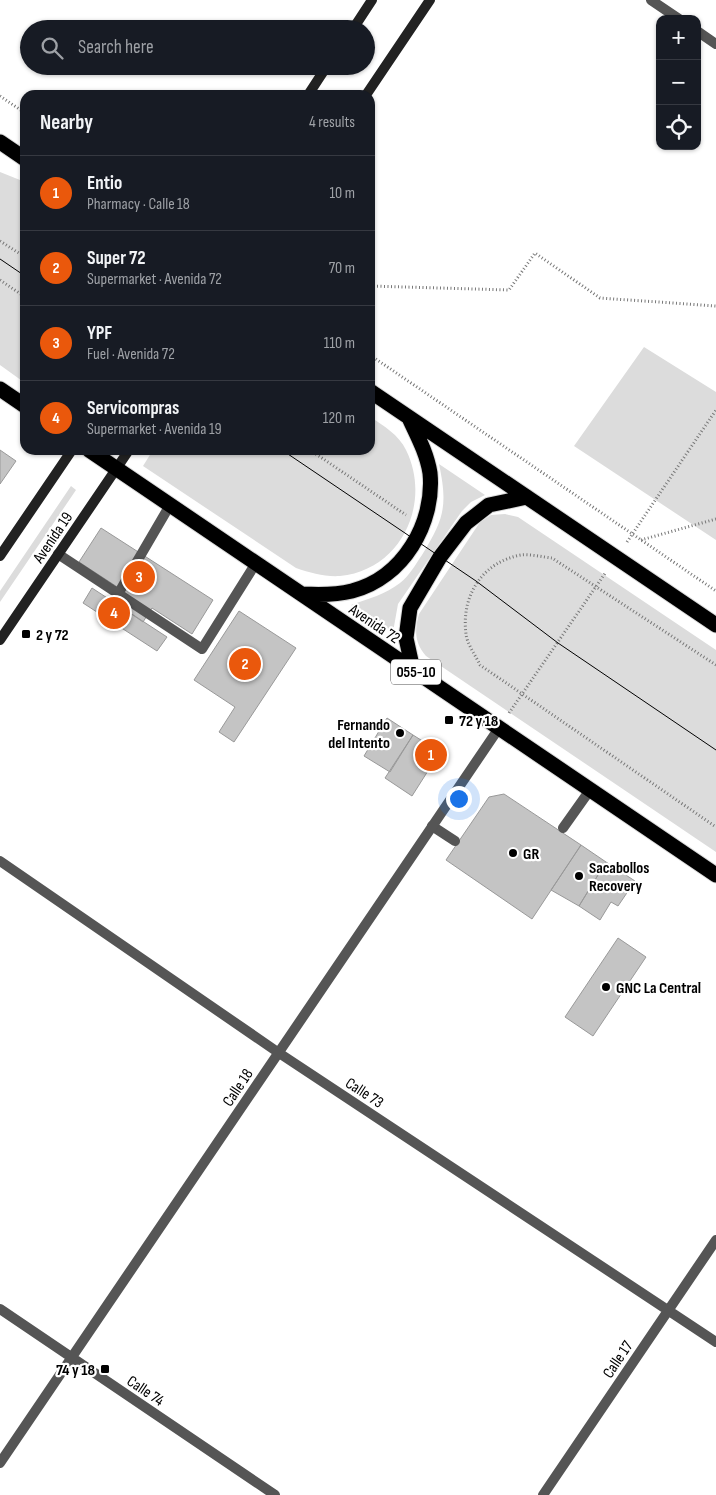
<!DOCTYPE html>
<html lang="en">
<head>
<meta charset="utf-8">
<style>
  body { margin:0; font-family:"Sofia Sans Condensed",sans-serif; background:#242831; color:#f1f3f6 }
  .controls { position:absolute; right:15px; top:15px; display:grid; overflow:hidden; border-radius:10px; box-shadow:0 1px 4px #0004 }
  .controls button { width:45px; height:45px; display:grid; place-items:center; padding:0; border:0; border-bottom:1px solid #363941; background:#171b24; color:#f1f3f6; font:25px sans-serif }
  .you { position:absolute; left:458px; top:798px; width:18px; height:18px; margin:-12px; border:4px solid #fff; border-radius:50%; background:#1a73e8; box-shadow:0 0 0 8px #1a73e833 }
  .badge { display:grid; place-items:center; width:32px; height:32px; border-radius:50%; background:#ea580c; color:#fff; font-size:16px; font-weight:700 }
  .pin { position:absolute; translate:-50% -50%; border:2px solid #fff; box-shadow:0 1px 5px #0006 }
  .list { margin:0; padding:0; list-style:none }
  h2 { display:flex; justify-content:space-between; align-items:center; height:65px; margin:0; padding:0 20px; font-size:21px }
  h2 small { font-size:16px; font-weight:400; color:#9ea1a6 }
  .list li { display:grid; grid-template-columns:32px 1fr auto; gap:15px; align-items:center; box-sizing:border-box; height:75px; padding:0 20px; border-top:1px solid #363941 }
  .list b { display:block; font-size:19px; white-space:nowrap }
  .list p { margin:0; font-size:16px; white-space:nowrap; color:#9ea1a6 }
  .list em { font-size:16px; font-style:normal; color:#9ea1a6 }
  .icon { flex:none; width:28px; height:28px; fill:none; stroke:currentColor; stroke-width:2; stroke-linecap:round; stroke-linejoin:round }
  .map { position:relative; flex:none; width:716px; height:1495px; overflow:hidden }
  .search { position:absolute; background:#171b24; box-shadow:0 1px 4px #0004; left:20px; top:20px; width:355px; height:55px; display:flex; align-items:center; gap:12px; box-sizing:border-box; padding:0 18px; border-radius:28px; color:#9ea1a6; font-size:19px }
  .panel { position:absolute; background:#171b24; box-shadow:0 1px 4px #0004; left:20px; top:90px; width:355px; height:365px; border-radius:15px }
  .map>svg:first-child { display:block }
  .green { fill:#dcdcdc }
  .building { fill:#c4c4c4; stroke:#999 }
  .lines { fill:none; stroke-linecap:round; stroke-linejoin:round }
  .highway-casing { stroke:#dbdbdb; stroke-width:17 }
  .path { stroke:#777; stroke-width:3; stroke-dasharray:1 2.5; stroke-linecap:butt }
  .lane { stroke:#555; stroke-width:10 }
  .street { stroke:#555; stroke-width:10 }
  .secondary { stroke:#222; stroke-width:10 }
  .highway { stroke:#000; stroke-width:15 }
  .tram { stroke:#000; stroke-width:1 }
  .poi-dot { fill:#000; stroke:#fff; stroke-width:2 }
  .labels { text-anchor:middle; stroke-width:4.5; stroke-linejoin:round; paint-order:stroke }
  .shield { fill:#fff; stroke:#4c4c4c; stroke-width:1 }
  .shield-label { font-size:15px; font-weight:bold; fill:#000 }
  .street-label { font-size:16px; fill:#000; stroke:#fff }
  .poi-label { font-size:16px; font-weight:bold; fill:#000; stroke:#fff; text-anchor:start }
</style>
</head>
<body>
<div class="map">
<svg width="716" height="1495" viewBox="0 0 716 1495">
  <rect width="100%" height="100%" fill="#fff"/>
  <path class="green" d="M0 172 25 182V383L0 365Z
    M644 347 716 392V540L574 446Z
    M370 417C383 425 399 435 406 450 432 502 402 570 340 576 325 577 311 573 296 568L143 466 153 450H370Z
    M439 464 485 495 471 502 462 511 398 604 393 632 351 605C368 599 386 594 400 583 410 575 415 565 422 555 444 519 448 506 439 464Z
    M71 486 76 490 0 602V591Z
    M505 514 518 517 716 650V852L426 656C415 643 414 631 419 614L480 522 491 515Z"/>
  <path class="building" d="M0 450 16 461 0 484Z
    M101 528 213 600 192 634 152 608 143 622 117 604 125 592 79 562Z
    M92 588 167 637 157 651 83 603Z
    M239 611 296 648 234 742 219 732 235 707 194 680Z
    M387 718 413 735 390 772 364 756Z
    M413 735 440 752 412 796 385 778Z
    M504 794 581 845 532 919 446 860 489 797Z
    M581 845 606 862 579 906 551 890Z
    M606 862 635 881 618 906 611 902 600 920 579 906Z
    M618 938 646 957 593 1036 565 1017Z"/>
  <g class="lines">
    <g class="highway-casing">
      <path id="highway" d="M0 142 25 159
        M0 389 25 406
        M370 391 716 625
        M89 450 716 875
        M303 594C320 595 336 595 352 591 403 578 435 523 430 473 427 454 418 437 410 420
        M413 670 406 638 410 608 440 557 466 523 489 505 527 497"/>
    </g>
    <path class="path" d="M0 96 25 113
      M0 241 25 257
      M0 280 25 297
      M370 286 509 290 535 253 600 298 716 306
      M370 355 716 591
      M310 450 406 515
      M641 540 716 519
      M627 542 716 410
      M716 665 552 558C543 557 530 554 521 555 482 562 461 596 466 634 467 644 476 656 480 665L716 827
      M509 713 606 572"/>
    <path class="lane" d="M58 554 202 649 256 563
      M118 594 170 505
      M432 826 455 841
      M563 828 590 790"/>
    <path class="street" d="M651 0 679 19
      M697 31 716 44
      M0 861 279 1053 716 1342
      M0 1309 275 1495
      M0 1463 499 728
      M543 1495 716 1240"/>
    <path class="secondary" d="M353 29 372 0
      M308 95 327 66
      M366 95 430 0
      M0 556 72 450
      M0 640 129 450"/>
    <use href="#highway" class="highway"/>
    <path class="tram" d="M0 259 25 276
      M282 450 476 581 558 643 716 750"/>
  </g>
  <g class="poi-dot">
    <rect x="21" y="629" width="10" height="10" rx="2.5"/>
    <rect x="444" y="715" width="10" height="10" rx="2.5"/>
    <circle cx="400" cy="733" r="5"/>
    <circle cx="513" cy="853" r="5"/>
    <circle cx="579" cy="876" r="5"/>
    <circle cx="606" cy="987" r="5"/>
    <rect x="100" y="1364" width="10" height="10" rx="2.5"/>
  </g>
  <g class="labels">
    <rect class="shield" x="391" y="659.5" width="50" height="25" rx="4"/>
    <g class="shield-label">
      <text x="416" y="677">055-10</text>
    </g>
    <g class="street-label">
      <text transform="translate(52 537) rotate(-56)" y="6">Avenida 19</text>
      <text transform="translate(375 623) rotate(34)" y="6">Avenida 72</text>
      <text transform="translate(237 1087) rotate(-56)" y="6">Calle 18</text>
      <text transform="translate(365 1092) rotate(33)" y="6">Calle 73</text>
      <text transform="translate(617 1359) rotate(-56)" y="6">Calle 17</text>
      <text transform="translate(146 1390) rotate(34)" y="6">Calle 74</text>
    </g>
    <g class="poi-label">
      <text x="36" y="640">2 y 72</text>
      <text x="459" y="726">72 y 18</text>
      <text x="390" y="730" text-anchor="end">Fernando<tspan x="390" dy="18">del Intento</tspan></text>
      <text x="523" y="859">GR</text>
      <text x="589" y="873">Sacabollos<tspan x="589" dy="18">Recovery</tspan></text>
      <text x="616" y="993">GNC La Central</text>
      <text x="95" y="1375" text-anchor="end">74 y 18</text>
    </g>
  </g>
</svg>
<div class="controls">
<button>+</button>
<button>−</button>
<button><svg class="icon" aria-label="locate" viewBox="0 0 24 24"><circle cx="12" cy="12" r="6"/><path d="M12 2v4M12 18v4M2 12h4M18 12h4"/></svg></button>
</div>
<div class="you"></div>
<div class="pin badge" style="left:431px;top:755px">1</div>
<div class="pin badge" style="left:245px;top:664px">2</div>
<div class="pin badge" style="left:139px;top:577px">3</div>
<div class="pin badge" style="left:114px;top:613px">4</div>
<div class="search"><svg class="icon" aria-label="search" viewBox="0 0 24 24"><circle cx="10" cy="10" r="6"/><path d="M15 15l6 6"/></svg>Search here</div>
<section class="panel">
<h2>Nearby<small>4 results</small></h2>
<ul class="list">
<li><span class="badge">1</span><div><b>Entio</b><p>Pharmacy · Calle 18</p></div><em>10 m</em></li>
<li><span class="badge">2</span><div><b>Super 72</b><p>Supermarket · Avenida 72</p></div><em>70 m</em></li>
<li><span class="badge">3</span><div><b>YPF</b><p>Fuel · Avenida 72</p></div><em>110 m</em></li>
<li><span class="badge">4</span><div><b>Servicompras</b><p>Supermarket · Avenida 19</p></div><em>120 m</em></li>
</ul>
</section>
</div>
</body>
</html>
